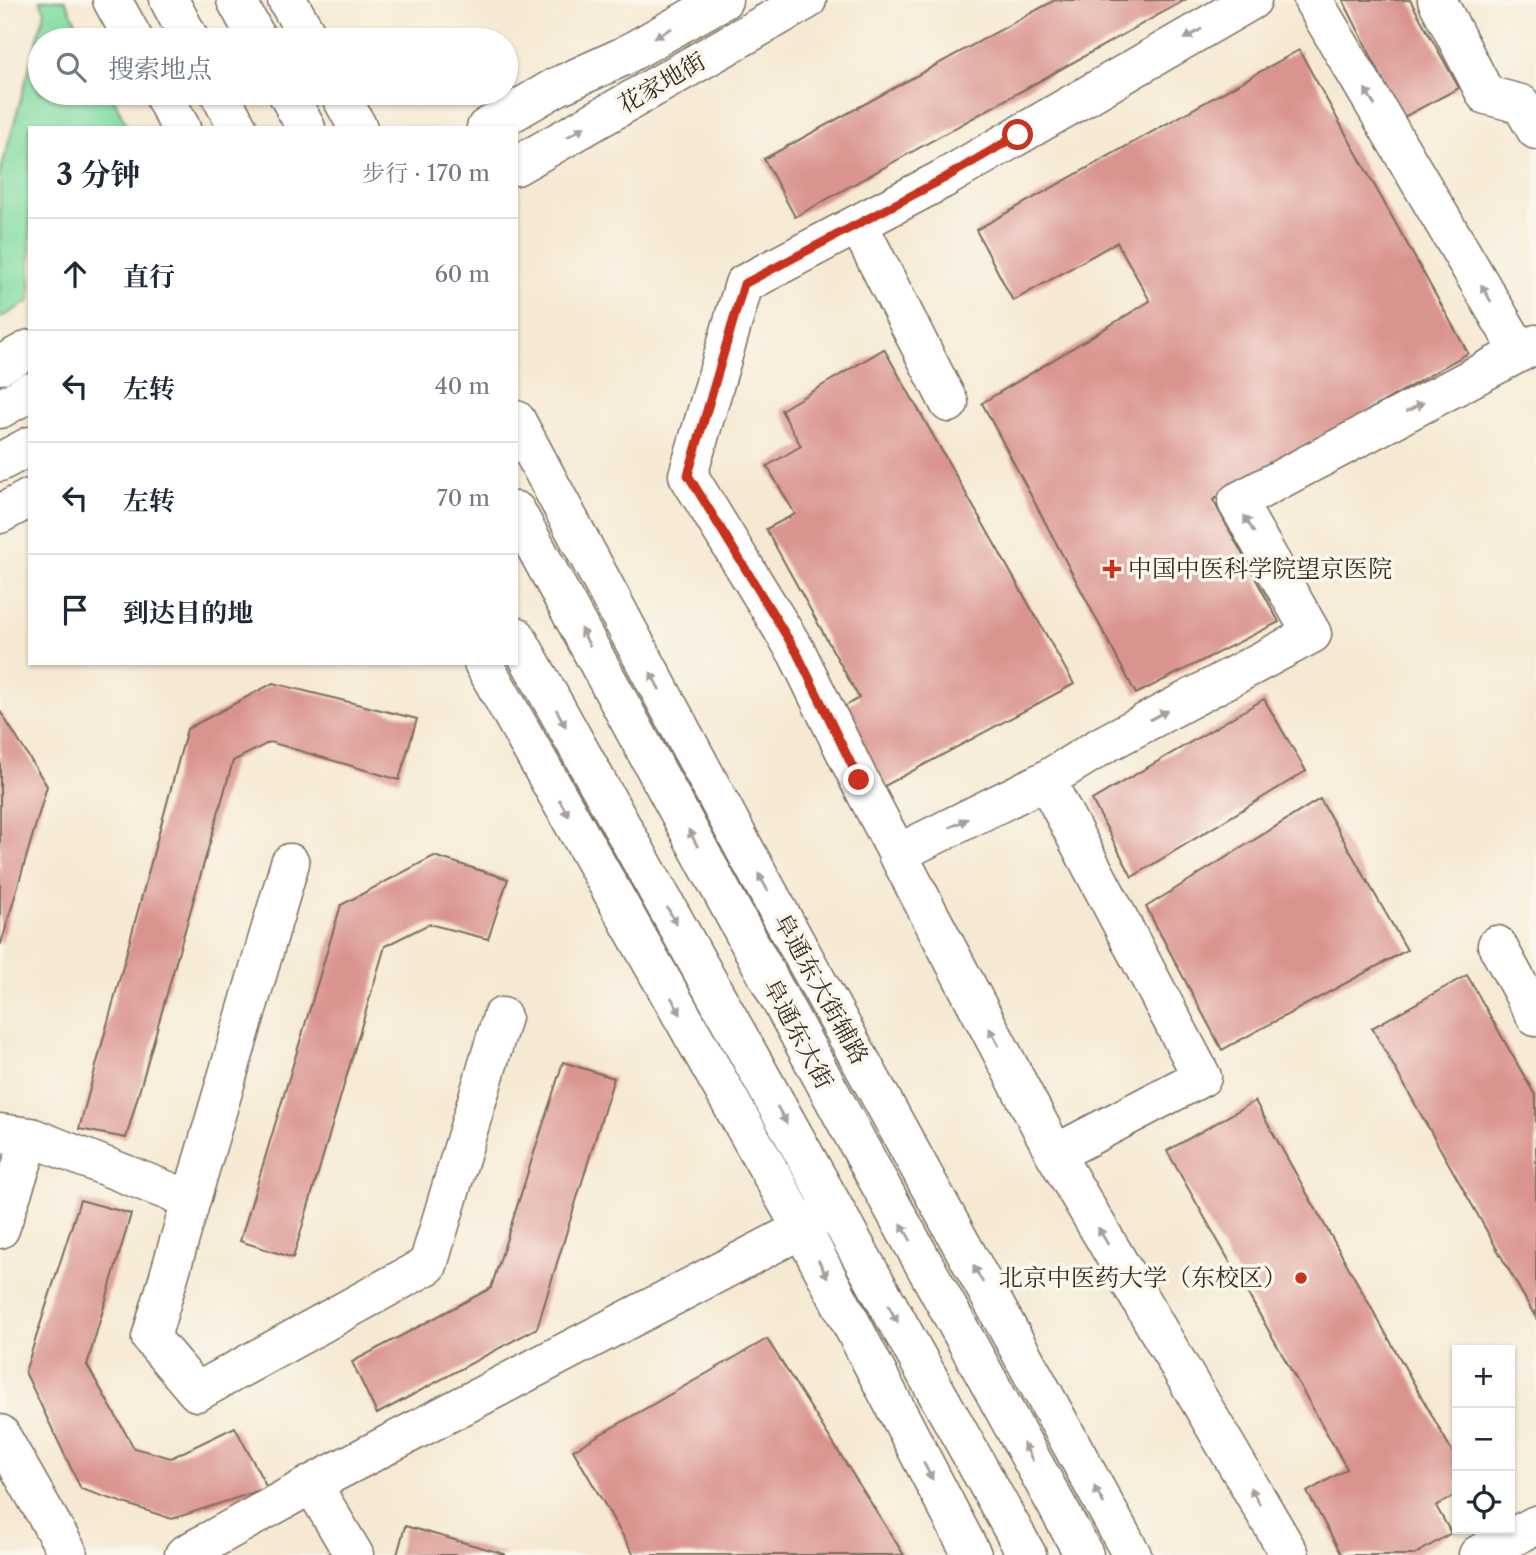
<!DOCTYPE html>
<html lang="zh">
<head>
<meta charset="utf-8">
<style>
  body { margin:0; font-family:"Libre Caslon Text","Noto Serif SC",serif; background:#f2f2f3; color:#1f2937 }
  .controls { position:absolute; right:21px; bottom:21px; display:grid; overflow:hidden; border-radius:0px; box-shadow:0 2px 5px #0004 }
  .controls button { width:63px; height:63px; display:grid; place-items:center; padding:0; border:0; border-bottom:2px solid #e0e1e3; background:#fff; color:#1f2937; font:35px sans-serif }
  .stop { position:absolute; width:21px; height:21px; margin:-16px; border:5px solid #c8321e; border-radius:50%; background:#fff }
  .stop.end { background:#c8321e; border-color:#fff; box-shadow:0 2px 7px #0008 }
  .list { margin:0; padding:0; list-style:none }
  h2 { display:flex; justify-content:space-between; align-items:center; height:91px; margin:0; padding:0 28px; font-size:30px }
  h2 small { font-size:23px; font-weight:400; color:#747a83 }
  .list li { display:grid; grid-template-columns:46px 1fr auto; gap:21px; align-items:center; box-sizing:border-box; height:112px; padding:0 28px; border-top:2px solid #e0e1e3 }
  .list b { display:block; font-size:26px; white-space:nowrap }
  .list em { font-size:23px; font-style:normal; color:#747a83 }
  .icon { flex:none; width:38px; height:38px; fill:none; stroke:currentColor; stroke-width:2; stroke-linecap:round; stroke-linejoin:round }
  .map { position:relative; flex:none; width:1536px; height:1555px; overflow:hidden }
  .search { position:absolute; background:#fff; box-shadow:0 2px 5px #0004; left:28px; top:28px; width:490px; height:77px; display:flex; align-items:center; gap:18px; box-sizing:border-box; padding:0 24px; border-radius:38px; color:#747a83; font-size:26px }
  .panel { position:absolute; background:#fff; box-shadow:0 2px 5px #0004; left:28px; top:126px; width:490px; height:539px; border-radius:0px }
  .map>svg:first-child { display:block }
  .green { fill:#81dba2; stroke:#5e8260; stroke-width:2 }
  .building { fill:#da9490 }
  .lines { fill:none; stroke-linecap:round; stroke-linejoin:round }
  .minor-casing { stroke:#7c6d5d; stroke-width:41 }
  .major-casing { stroke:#7c6d5d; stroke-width:41 }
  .minor { stroke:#fff; stroke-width:38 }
  .major { stroke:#fff; stroke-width:38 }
  .oneway { fill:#a79f9a }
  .route { stroke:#c8321e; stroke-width:9 }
  .poi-dot { fill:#c8321e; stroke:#fbf7ec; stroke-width:2.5 }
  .labels { text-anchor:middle; stroke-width:7; stroke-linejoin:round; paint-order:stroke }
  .street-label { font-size:24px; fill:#3b2a1e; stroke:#fbf7ec }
  .poi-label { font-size:24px; fill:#3b2a1e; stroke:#fbf7ec; text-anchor:start }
</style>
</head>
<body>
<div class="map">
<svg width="1536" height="1555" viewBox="0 0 1536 1555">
  <rect width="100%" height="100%" fill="#fbf7ec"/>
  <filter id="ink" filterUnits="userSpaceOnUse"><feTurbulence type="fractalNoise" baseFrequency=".0143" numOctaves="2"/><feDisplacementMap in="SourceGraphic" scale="14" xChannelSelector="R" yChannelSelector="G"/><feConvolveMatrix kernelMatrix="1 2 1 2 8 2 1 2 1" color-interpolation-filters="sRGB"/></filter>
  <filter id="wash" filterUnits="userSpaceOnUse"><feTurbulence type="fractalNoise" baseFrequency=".00686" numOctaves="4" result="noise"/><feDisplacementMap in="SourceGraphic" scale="28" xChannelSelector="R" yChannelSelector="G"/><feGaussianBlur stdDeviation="1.57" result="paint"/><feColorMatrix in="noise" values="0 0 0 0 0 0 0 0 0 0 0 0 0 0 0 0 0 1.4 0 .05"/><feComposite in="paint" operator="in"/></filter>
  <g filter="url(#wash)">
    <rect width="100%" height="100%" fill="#f6e9d3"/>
    <path class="green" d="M40 0H65L85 40H40V93H111L128 128H30V301L0 318V174L45 11Z"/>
    <g id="blocks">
      <path class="building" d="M1055 0H1185L795 217 764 159Z
        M1343 0H1410L1459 88 1402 118Z
        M1299 50 1468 353 1213 500 1279 622 1136 694 982 403 1150 301 1117 242 1013 301 976 230Z
        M884 349 1074 684 881 788 839 710 859 698 766 529 795 514 767 466 801 446 781 410Z
        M273 683 417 719 399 780 270 742 233 761 126 1138 79 1129 187 729Z
        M1264 699 1306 771 1132 877 1092 800Z
        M0 711 47 786 1 944H0Z
        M1320 799 1407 950 1222 1050 1146 907Z
        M434 856 508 879 488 939 429 924 385 946 293 1258 240 1241 341 905Z
        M1467 975 1536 1097V1318L1372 1028Z
        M563 1062 614 1078 537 1328 377 1414 352 1362 491 1288Z
        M1255 1101 1457 1460V1494L1436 1506 1451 1533 1414 1555H1342L1307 1492 1347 1469 1167 1151Z
        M80 1200 131 1214 87 1365 134 1448 171 1458 235 1427 267 1488 172 1519 81 1489 25 1372Z
        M767 1339 904 1555H634L573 1450Z
        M405 1526 505 1554V1555H397Z"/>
    </g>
  </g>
  <g filter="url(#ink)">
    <use href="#blocks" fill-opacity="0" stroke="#7c6d5d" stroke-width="2"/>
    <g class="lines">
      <g class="minor-casing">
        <path id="minor" d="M112 0 134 40
          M287 0 310 40
          M1252 0 943 179 744 284 688 475 797 653 859 780 1055 1154 1290 1555
          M1313 0 1520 352
          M1437 0 1486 95 1521 104 1536 130
          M162 93 181 128
          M339 93 358 128
          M858 224 949 403
          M0 365 30 349
          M516 420 745 850 1132 1555
          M0 514 30 498
          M483 663 802 1229 972 1555
          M1046 780 1202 1077 1055 1154
          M897 854 1046 780 1103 745 1312 634 1237 502 1536 344
          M1497 945 1536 1017
          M0 1133 31 1137 191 1200 290 863
          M191 1200 151 1338 197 1392 428 1265 502 1017
          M0 1229 31 1137
          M0 1434 69 1555
          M312 1484 354 1555
          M184 1555 312 1484 802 1229 821 1215
          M1478 1555 1536 1525"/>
      </g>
      <g class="major-casing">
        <path id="major" d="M169 0 190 40
          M236 0 258 40
          M219 93 238 128
          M287 93 306 128
          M486 128 556 87 622 57 723 0
          M516 166 807 0
          M0 409 30 392
          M0 462 30 446
          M516 511 876 1177 1084 1555
          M516 636 1027 1555"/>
      </g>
      <use href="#minor" class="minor"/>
      <use href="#major" class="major"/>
    </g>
    <defs><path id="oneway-solid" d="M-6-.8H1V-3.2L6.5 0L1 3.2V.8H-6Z" transform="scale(1.75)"/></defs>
    <g class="oneway">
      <use href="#oneway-solid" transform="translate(663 33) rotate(151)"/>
      <use href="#oneway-solid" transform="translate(1193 34) rotate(150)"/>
      <use href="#oneway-solid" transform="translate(1370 97) rotate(-120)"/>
      <use href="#oneway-solid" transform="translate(576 132) rotate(-30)"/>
      <use href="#oneway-solid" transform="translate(1486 293) rotate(-120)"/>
      <use href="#oneway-solid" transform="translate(1415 407) rotate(-28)"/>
      <use href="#oneway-solid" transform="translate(1249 524) rotate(-120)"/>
      <use href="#oneway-solid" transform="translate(585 637) rotate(-118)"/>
      <use href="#oneway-solid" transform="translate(655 681) rotate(-118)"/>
      <use href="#oneway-solid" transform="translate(1159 715) rotate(-28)"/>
      <use href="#oneway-solid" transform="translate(561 718) rotate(61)"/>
      <use href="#oneway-solid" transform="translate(564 808) rotate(61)"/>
      <use href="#oneway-solid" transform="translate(959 823) rotate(-26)"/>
      <use href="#oneway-solid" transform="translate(693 838) rotate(-118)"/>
      <use href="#oneway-solid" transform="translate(763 882) rotate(-119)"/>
      <use href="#oneway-solid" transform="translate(672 916) rotate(61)"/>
      <use href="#oneway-solid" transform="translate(676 1006) rotate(61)"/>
      <use href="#oneway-solid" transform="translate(994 1037) rotate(-118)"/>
      <use href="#oneway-solid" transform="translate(782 1115) rotate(61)"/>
      <use href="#oneway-solid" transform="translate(906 1232) rotate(-119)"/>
      <use href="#oneway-solid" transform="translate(1103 1236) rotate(-120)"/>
      <use href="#oneway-solid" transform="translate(823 1269) rotate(62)"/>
      <use href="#oneway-solid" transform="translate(978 1274) rotate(-119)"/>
      <use href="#oneway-solid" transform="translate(893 1314) rotate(61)"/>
      <use href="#oneway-solid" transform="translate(1028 1452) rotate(-119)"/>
      <use href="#oneway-solid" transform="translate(928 1471) rotate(62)"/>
      <use href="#oneway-solid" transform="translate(1099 1495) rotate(-119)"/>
      <use href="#oneway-solid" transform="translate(1255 1496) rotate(-120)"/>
    </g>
  </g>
  <g class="lines" filter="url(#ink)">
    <path class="route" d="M859 780 797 653 688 475 744 284 943 179 1018 135"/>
  </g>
  <g class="poi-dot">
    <path d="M1108.5 558.5h7v7h7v7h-7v7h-7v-7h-7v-7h7z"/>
    <circle cx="1301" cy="1278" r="7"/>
  </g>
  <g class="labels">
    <g class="street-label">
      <text transform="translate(662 83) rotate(-30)" y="8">花家地街</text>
      <text transform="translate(821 989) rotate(61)" y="8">阜通东大街辅路</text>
      <text transform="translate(798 1034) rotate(62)" y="8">阜通东大街</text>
    </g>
    <g class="poi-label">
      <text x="1128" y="577">中国中医科学院望京医院</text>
      <text x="1287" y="1286" text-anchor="end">北京中医药大学（东校区）</text>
    </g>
  </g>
</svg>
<div class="controls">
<button>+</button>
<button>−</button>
<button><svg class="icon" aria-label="locate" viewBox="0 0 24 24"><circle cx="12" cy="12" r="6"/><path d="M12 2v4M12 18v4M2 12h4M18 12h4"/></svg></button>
</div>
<div class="stop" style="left:1018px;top:135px"></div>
<div class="stop end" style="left:859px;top:780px"></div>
<div class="search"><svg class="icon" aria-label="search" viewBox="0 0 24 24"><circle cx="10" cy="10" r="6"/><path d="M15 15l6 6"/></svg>搜索地点</div>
<section class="panel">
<h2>3 分钟<small>步行 · 170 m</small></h2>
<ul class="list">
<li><svg class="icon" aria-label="ahead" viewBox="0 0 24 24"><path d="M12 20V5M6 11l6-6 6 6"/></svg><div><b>直行</b></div><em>60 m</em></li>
<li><svg class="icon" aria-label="left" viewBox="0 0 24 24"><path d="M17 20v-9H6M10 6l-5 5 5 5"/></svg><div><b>左转</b></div><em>40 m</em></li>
<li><svg class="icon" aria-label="left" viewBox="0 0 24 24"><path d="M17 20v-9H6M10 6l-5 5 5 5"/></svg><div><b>左转</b></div><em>70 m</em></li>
<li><svg class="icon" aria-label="arrive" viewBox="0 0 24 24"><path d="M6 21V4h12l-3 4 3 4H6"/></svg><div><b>到达目的地</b></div></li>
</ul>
</section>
</div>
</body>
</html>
